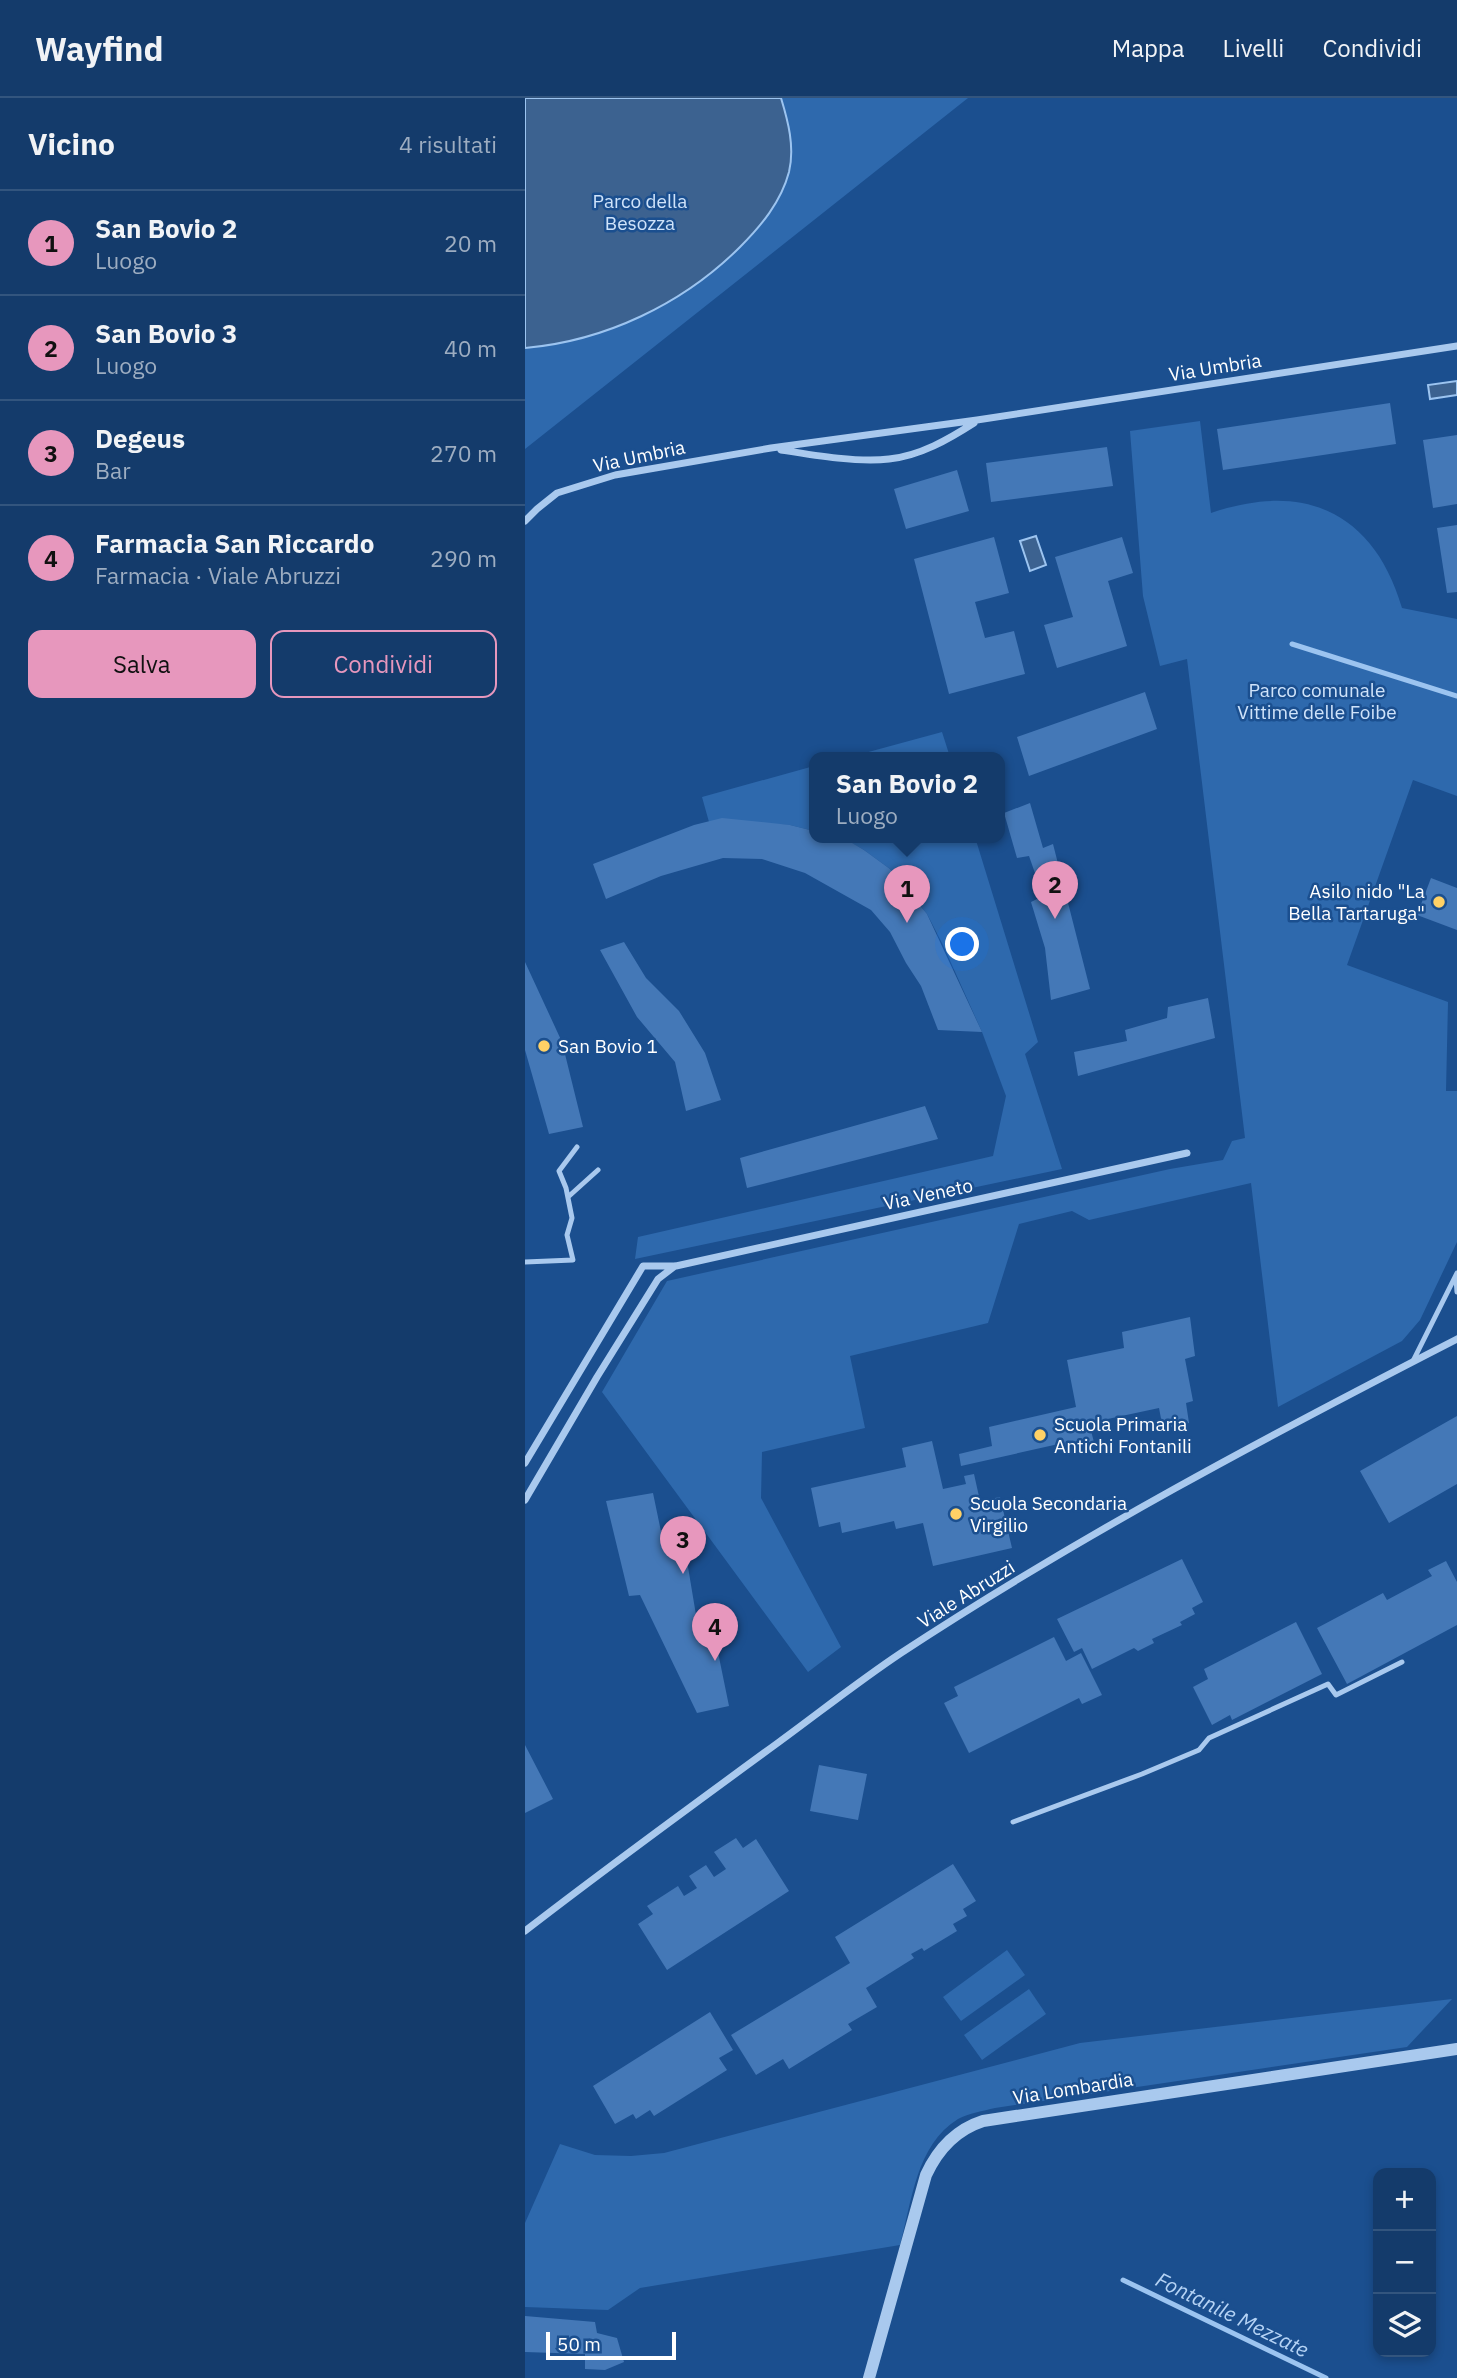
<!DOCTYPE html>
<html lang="it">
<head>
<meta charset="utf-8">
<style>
  body { margin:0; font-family:"IBM Plex Sans",sans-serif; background:#1d4271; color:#f1f3f6 }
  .controls { position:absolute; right:21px; bottom:21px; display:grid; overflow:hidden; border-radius:14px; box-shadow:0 4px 10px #0003 }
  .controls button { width:63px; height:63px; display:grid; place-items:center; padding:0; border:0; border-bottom:2px solid #33557e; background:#143b6b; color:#f1f3f6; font:35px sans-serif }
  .scale { position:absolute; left:21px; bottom:18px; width:130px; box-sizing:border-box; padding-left:7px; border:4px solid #fff; border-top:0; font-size:19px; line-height:24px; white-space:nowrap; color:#fff; -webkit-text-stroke:5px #1b4f8f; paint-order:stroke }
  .you { position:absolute; left:438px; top:847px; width:24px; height:24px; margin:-18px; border:5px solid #fff; border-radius:50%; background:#1a73e8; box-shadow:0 0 0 10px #1a73e833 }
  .badge { display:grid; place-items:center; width:46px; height:46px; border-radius:50%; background:#e797bd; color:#111; font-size:23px; font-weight:700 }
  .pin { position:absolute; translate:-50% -58px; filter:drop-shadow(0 2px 4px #0008) }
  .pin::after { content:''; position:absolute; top:37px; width:24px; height:21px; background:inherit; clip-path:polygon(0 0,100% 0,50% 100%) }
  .popup { position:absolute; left:284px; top:654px; width:196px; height:91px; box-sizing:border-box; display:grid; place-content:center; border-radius:14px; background:#143b6b; filter:drop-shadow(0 2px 5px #0005); font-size:23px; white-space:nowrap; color:#9dadc1 }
  .popup b { font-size:26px; color:#f1f3f6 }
  .popup::after { content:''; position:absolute; left:50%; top:100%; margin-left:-14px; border:14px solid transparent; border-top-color:#143b6b }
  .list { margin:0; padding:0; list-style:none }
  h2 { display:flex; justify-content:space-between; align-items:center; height:91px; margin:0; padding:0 28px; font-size:30px }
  h2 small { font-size:23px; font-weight:400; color:#9dadc1 }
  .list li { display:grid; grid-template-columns:46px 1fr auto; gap:21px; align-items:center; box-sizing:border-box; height:105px; padding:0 28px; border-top:2px solid #33557e }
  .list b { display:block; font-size:26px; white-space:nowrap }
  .list p { margin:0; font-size:23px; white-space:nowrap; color:#9dadc1 }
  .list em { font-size:23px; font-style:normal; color:#9dadc1 }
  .actions { display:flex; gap:14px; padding:21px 28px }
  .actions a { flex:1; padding:16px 0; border:2px solid #e797bd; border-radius:14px; text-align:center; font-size:24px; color:#e797bd }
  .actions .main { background:#e797bd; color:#111 }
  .icon { flex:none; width:38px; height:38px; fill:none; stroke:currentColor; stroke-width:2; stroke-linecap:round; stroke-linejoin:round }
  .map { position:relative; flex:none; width:932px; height:2280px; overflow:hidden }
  header { display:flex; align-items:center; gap:42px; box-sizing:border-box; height:98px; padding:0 35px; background:#143b6b; border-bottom:2px solid #33557e }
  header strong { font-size:33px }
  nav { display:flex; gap:38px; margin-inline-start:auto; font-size:24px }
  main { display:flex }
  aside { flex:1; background:#143b6b }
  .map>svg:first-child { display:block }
  .green { fill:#2e69ad }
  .water { fill:#3c6290; stroke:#9cc4f0; stroke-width:2 }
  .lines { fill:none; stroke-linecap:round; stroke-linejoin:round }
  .stream { stroke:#9cc4f0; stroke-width:5 }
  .building { fill:#4478b7 }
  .service { stroke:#a9c9ee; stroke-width:5 }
  .minor { stroke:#a9c9ee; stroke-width:7 }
  .tertiary { stroke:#a9c9ee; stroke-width:12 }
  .poi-dot { fill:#ffd166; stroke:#1b4f8f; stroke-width:2.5 }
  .labels { text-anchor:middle; stroke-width:5; stroke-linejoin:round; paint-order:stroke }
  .park-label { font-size:19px; fill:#cfe3fa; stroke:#1b4f8f }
  .street-label { font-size:19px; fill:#fff; stroke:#1b4f8f }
  .poi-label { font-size:19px; fill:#fff; stroke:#1b4f8f; text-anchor:start }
  .water-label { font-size:21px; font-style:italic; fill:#b5d3f5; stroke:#1b4f8f }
</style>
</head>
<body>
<header>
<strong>Wayfind</strong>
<nav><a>Mappa</a><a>Livelli</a><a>Condividi</a></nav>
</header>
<main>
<aside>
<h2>Vicino<small>4 risultati</small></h2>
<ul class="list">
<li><span class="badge">1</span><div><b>San Bovio 2</b><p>Luogo</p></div><em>20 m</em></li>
<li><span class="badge">2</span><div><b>San Bovio 3</b><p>Luogo</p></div><em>40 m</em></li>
<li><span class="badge">3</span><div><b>Degeus</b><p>Bar</p></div><em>270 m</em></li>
<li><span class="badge">4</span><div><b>Farmacia San Riccardo</b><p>Farmacia · Viale Abruzzi</p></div><em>290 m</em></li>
</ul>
<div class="actions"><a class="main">Salva</a><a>Condividi</a></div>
</aside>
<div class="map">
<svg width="932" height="2280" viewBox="0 0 932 2280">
  <rect width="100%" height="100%" fill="#1b4f8f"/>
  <path class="green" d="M0 0H443L0 351Z
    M675 323 686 415C779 383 849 414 877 510L932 521V698L888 682 822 867 923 904 921 993H932V1144L895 1222 877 1243 753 1309 726 1085 564 1122 547 1113 494 1126 463 1225 325 1258 340 1330 237 1354 236 1400 316 1549 283 1574 77 1294 142 1183 645 1071 698 1062 707 1043 720 1040 662 561 635 568 618 498 605 333Z
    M417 634 425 659H325Z
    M289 668V733L265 727 184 724 177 699Z
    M316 739H450L513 944 500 956 537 1071 110 1161 113 1139 468 1058 481 998 457 934 418 847 402 816 365 771 339 752Z
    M482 1852 500 1877 436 1923 418 1899Z
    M504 1891 521 1916 457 1962 439 1937Z
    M927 1901 882 1949 470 2010C458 2013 444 2015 433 2021 391 2047 387 2103 375 2147L115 2190 83 2212 0 2209V2125L35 2046 70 2057 106 2058 139 2055 555 1945Z"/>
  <path class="water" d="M0 0H256C263 23 270 49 264 74 256 104 236 128 215 149 158 206 80 243 0 250Z
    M932 283V297L905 301 903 287Z
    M511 438 521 467 505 473 495 443Z"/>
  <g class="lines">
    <path class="stream" d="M767 546 932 598
      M598 2182 801 2280"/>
  </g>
  <path class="building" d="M865 305 871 346 698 372 692 331Z
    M932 337V406L908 410 898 342Z
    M582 349 588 388 466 404 461 365Z
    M432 372 444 413 381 431 369 391Z
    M932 427V494L922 495 912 430Z
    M469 439 484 495 450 504 460 540 489 533 500 576 424 596 389 461Z
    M597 439 608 475 583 483 602 548 532 570 519 527 548 519 530 459Z
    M620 594 632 631 504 678 492 639Z
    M505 705 518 750 528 746 565 891 526 902 520 850 506 804 518 798 504 758 492 760 479 715Z
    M197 720 265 727 289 733V739H317L339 752 365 771 402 816 457 934 413 932 396 888 381 865 365 834 346 812 280 775 237 761 198 760 136 778 81 801 68 766 169 727Z
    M906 780 932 790V832L892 817Z
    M99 844 121 880 154 913 180 955 196 1002 161 1013 150 964 112 919 75 852Z
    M0 864 37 944 58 1029 24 1036 0 952Z
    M683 900 690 940 553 978 549 954 602 943 600 932 642 920 643 909Z
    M400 1008 413 1041 222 1090 215 1060Z
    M665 1219 670 1258 660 1261 668 1303 661 1305 664 1325 638 1331 634 1310 564 1325 570 1348 542 1354 538 1345 436 1368 434 1356 467 1348 464 1329 551 1309 542 1262 599 1250 597 1234Z
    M932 1318V1386L864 1425 835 1373Z
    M407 1343 418 1391 441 1386 439 1378 449 1376 455 1403 475 1399 487 1450 408 1468 398 1425 371 1431 369 1423 317 1435 315 1424 294 1429 286 1390 381 1369 377 1350Z
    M128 1395 139 1448 156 1447 163 1469 173 1529 187 1525 204 1608 172 1615 115 1497 104 1498 81 1403Z
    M657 1461 678 1504 667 1510 670 1516 655 1524 657 1527 627 1541 629 1545 613 1553 609 1550 567 1571 557 1550 549 1554 532 1521Z
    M921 1463 932 1484V1527L822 1586 792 1530 858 1495 862 1502 907 1478 903 1472Z
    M771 1524 797 1576 707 1622 705 1617 687 1627 668 1589 683 1581 679 1571Z
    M529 1539 541 1563 556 1555 577 1597 557 1606 554 1600 444 1655 419 1605 433 1598 429 1589Z
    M0 1647 28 1701 0 1715Z
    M294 1667 342 1676 333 1722 285 1713Z
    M211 1740 218 1750 231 1741 264 1793 142 1872 113 1826 128 1816 122 1808 153 1788 159 1798 172 1790 164 1778 181 1767 189 1779 201 1771 189 1754Z
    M428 1766 451 1803 438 1811 442 1818 428 1826 432 1833 399 1853 397 1850 386 1856 389 1860 341 1890 352 1909 323 1926 327 1932 264 1971 258 1961 231 1977 206 1937 325 1865 310 1839Z
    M185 1914 208 1952 194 1960 202 1972 129 2018 125 2012 111 2021 108 2016 90 2026 68 1988Z
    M0 2218 70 2224 72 2235 92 2240 99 2264 80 2272 60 2271V2256L0 2254Z"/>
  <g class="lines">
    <path class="service" d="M43 1099 73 1072
      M0 1164 48 1162 42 1137 47 1120 41 1090 34 1073 52 1049
      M931 1180 932 1194
      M888 1263 932 1175
      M488 1724 617 1676 674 1652 684 1640 803 1586 811 1597 877 1564"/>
    <path class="minor" d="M256 352C287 357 334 365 364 361 395 358 424 341 449 325
      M0 423 12 411 32 395 90 377 246 350 452 322 932 248
      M0 1365 118 1168H151L662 1055
      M0 1402 72 1279 133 1181 150 1168
      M0 1833C84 1768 169 1706 254 1644 295 1614 334 1583 376 1555 554 1438 743 1338 932 1241"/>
    <path class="tertiary" d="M344 2280 401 2077C413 2051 430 2032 458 2023L932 1951"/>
  </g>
  <g class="poi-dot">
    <circle cx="914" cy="804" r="7"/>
    <circle cx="19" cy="948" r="7"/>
    <circle cx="515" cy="1337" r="7"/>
    <circle cx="431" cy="1416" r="7"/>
  </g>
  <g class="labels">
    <g class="park-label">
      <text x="115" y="110">Parco della<tspan x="115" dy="22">Besozza</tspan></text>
      <text x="792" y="599">Parco comunale<tspan x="792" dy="22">Vittime delle Foibe</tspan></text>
    </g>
    <g class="street-label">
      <text transform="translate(690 269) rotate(-9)" y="7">Via Umbria</text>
      <text transform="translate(114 358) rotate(-12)" y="7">Via Umbria</text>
      <text transform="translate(403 1096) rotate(-12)" y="7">Via Veneto</text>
      <text transform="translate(441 1496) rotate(-32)" y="7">Viale Abruzzi</text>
      <text transform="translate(548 1990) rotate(-9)" y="7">Via Lombardia</text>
    </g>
    <g class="poi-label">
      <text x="900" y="800" text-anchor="end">Asilo nido "La<tspan x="900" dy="22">Bella Tartaruga"</tspan></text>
      <text x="33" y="955">San Bovio 1</text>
      <text x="529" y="1333">Scuola Primaria<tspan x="529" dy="22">Antichi Fontanili</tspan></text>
      <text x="445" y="1412">Scuola Secondaria<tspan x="445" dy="22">Virgilio</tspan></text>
    </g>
    <g class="water-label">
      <text transform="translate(707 2217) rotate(26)" y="7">Fontanile Mezzate</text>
    </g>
  </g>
</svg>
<div class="controls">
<button>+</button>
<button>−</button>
<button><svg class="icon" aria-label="layers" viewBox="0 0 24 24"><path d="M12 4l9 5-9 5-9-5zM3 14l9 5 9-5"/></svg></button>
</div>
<div class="scale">50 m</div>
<div class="you"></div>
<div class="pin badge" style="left:382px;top:825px">1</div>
<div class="popup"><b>San Bovio 2</b>Luogo</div>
<div class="pin badge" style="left:530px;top:821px">2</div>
<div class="pin badge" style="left:158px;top:1476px">3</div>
<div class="pin badge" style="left:190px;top:1563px">4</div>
</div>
</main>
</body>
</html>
